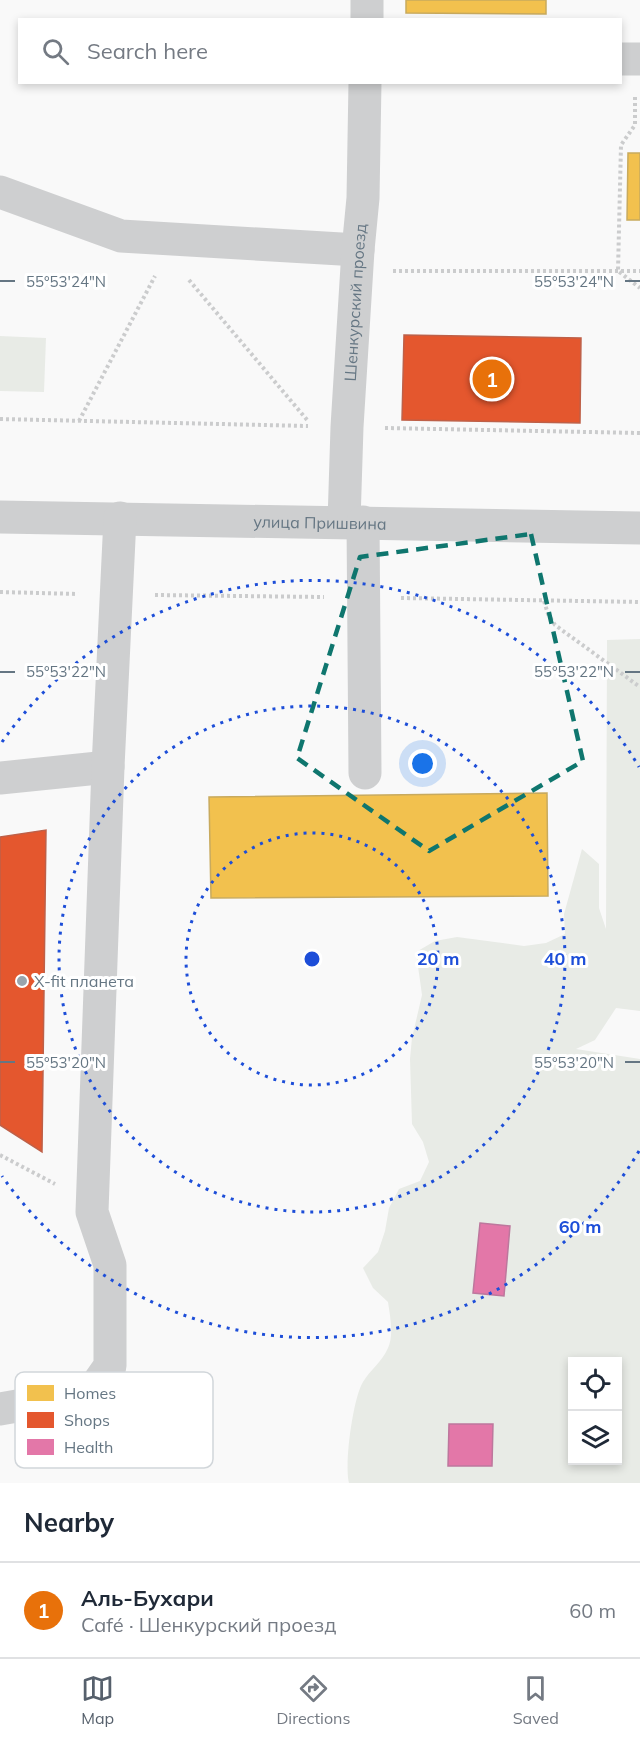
<!DOCTYPE html>
<html lang="en">
<head>
<meta charset="utf-8">
<style>
  body { margin:0; font-family:Mulish,sans-serif; background:#f6f6f7; color:#1f2937 }
  .controls { position:absolute; right:18px; bottom:18px; display:grid; overflow:hidden; border-radius:0px; box-shadow:0 3px 9px #0003 }
  .controls button { width:54px; height:54px; display:grid; place-items:center; padding:0; border:0; border-bottom:2px solid #e0e1e3; background:#fff; color:#1f2937; font:30px sans-serif }
  .you { position:absolute; left:423px; top:764px; width:21px; height:21px; margin:-15px; border:4px solid #fff; border-radius:50%; background:#1a73e8; box-shadow:0 0 0 9px #1a73e833 }
  .badge { display:grid; place-items:center; width:39px; height:39px; border-radius:50%; background:#56606c; color:#fff; font-size:20px; font-weight:700 }
  .pin { position:absolute; translate:-50% -50%; border:3px solid #fff; box-shadow:0 2px 6px #0006 }
  .list { margin:0; padding:0; list-style:none }
  h2 { display:flex; justify-content:space-between; align-items:center; height:78px; margin:0; padding:0 24px; font-size:26px }
  h2 small { font-size:20px; font-weight:400; color:#747a83 }
  .list li { display:grid; grid-template-columns:39px 1fr auto; gap:18px; align-items:center; box-sizing:border-box; height:96px; padding:0 24px; border-top:2px solid #e0e1e3 }
  .list b { display:block; font-size:22px; white-space:nowrap }
  .list p { margin:0; font-size:20px; white-space:nowrap; color:#747a83 }
  .list em { font-size:20px; font-style:normal; color:#747a83 }
  .icon { flex:none; width:33px; height:33px; fill:none; stroke:currentColor; stroke-width:2; stroke-linecap:round; stroke-linejoin:round }
  .map { position:relative; flex:none; width:640px; height:1483px; overflow:hidden }
  .search { position:absolute; background:#fff; box-shadow:0 3px 9px #0003; left:18px; right:18px; top:18px; height:66px; display:flex; align-items:center; gap:15px; box-sizing:border-box; padding:0 21px; border-radius:0px; color:#747a83; font-size:22px }
  .sheet { height:174px; background:#fff }
  nav { display:flex; justify-content:space-around; align-items:center; box-sizing:border-box; height:84px; border-top:2px solid #e0e1e3; background:#fff; font-size:16px; color:#747a83 }
  nav a { display:grid; justify-items:center; gap:3px }
  nav .on { color:#56606c }
  .map>svg:first-child { display:block }
  .green { fill:#e8ebe6; fill-rule:evenodd }
  .homes { fill:#f2c14e; stroke:#c8aa5e; stroke-width:1.5 }
  .shops { fill:#e4572e; stroke:#be6048; stroke-width:1.5 }
  .health { fill:#e377a8; stroke:#bd779d; stroke-width:1.5 }
  .lines { fill:none; stroke-linecap:round; stroke-linejoin:round }
  .path { stroke:#cbcccd; stroke-width:4; stroke-dasharray:3 3; stroke-linecap:butt }
  .minor { stroke:#cecfd0; stroke-width:33 }
  .marked { fill:none; stroke:#0f766e; stroke-width:4.5; stroke-dasharray:12 8; stroke-linejoin:round }
  .ticks { fill:none; stroke:#657683; stroke-width:2 }
  .ring { fill:none; stroke:#1d4ed8; stroke-width:3; stroke-dasharray:3 6 }
  .poi-dot { fill:#99a4ac; stroke:#fff; stroke-width:2 }
  .labels { text-anchor:middle; stroke-width:6; stroke-linejoin:round; paint-order:stroke }
  .street-label { font-size:16px; fill:#657683; stroke:#fff }
  .poi-label { font-size:16px; fill:#657683; stroke:#fff; text-anchor:start }
  .key { fill:#fff; stroke:#d1d6da; stroke-width:1.5 }
  .key-label { font-size:16px; fill:#657683 }
  .ticks-label { font-size:15px; text-anchor:middle; fill:#657683; stroke:#fff; stroke-width:6; stroke-linejoin:round; paint-order:stroke }
  .centre { fill:#1d4ed8; stroke:#fff; stroke-width:3 }
  .ring-label { font-size:18px; text-anchor:middle; font-weight:bold; fill:#1d4ed8; stroke:#fff; stroke-width:6; stroke-linejoin:round; paint-order:stroke }
</style>
</head>
<body>
<div class="map">
<svg width="640" height="1483" viewBox="0 0 640 1483">
  <rect width="100%" height="100%" fill="#f9f9f9"/>
  <path class="green" d="M0 336 46 338 44 392 0 391Z
    M640 639V1011L616 1008 595 1040 576 1049 640 1059V1483H349C344 1465 353 1398 363 1382 370 1370 382 1362 388 1348 394 1335 390 1316 388 1302L373 1288 363 1268 378 1252 385 1231 389 1208 399 1189 420 1181 429 1162 423 1142 412 1124 410 1059 412 1038 422 995 416 952 435 941 457 937 524 946 546 943 565 934 564 914 582 849 599 864V908L606 929 607 640ZM572 1362H618V1460H572Z"/>
  <path class="homes" d="M406 0H546V14L406 13Z
    M628 153H640V220H627Z
    M547 793 548 896 211 898 209 797Z"/>
  <path class="shops" d="M404 335 581 338 580 423 402 420Z
    M46 830 42 1152 0 1125V837Z"/>
  <path class="health" d="M480 1223 510 1226 504 1296 473 1293Z
    M449 1424H493L492 1466H448Z"/>
  <g class="lines">
    <path class="path" d="M635 97V125L621 145 618 271 640 288
      M393 271H640
      M189 280 308 421
      M0 419 308 426
      M79 421 155 276
      M385 428 640 433
      M0 592 78 594
      M155 595 324 597
      M401 598 640 602
      M544 601 548 614 555 625 640 687
      M0 1155 55 1184"/>
    <g class="minor">
      <path d="M367 20V0"/>
      <path d="M620 59H640"/>
      <path d="M0 192 121 236 358 250"/>
      <path id="s1" d="M0 517 640 528"/>
      <path id="s2" d="M344 522 347 427 358 250 363 198 365 82"/>
      <path d="M363 522 365 773"/>
      <path d="M0 778 108 767"/>
      <path d="M0 1409 91 1393 110 1366V1265L92 1212 108 767 120 518"/>
    </g>
  </g>
  <path class="marked" d="M531 534 583 761 429 851 297 758 360 557Z"/>
  <path class="ticks" d="M0 281H15M625 281H640M0 672H15M625 672H640M0 1062H15M625 1062H640"/>
  <g class="ring">
    <circle cx="312" cy="959" r="126"/>
    <circle cx="312" cy="959" r="253"/>
    <path d="M639 1151A379 379 0 0 1 2 1176M2 742A379 379 0 0 1 639 767"/>
  </g>
  <circle class="poi-dot" cx="22" cy="981" r="6"/>
  <g class="labels">
    <g class="street-label">
      <text dy="6" stroke="none"><textPath href="#s2" startOffset="220">Шенкурский проезд</textPath></text>
      <text dy="6" stroke="none"><textPath href="#s1" startOffset="320">улица Пришвина</textPath></text>
    </g>
    <g class="poi-label">
      <text x="34" y="987">X-fit планета</text>
    </g>
  </g>
  <rect x="15" y="1372" width="198" height="96" rx="9" class="key"/>
  <rect x="27" y="1385" width="27" height="16" fill="#f2c14e"/>
  <rect x="27" y="1412" width="27" height="16" fill="#e4572e"/>
  <rect x="27" y="1439" width="27" height="16" fill="#e377a8"/>
  <g class="key-label">
    <text x="64" y="1399">Homes</text>
    <text x="64" y="1426">Shops</text>
    <text x="64" y="1453">Health</text>
  </g>
  <g class="ticks-label">
    <text x="66" y="287">55°53'24"N</text>
    <text x="574" y="287">55°53'24"N</text>
    <text x="66" y="677">55°53'22"N</text>
    <text x="574" y="677">55°53'22"N</text>
    <text x="66" y="1068">55°53'20"N</text>
    <text x="574" y="1068">55°53'20"N</text>
  </g>
  <circle cx="312" cy="959" r="9" class="centre"/>
  <g class="ring-label">
    <text x="438" y="965">20 m</text>
    <text x="565" y="965">40 m</text>
    <text x="580" y="1233">60 m</text>
  </g>
</svg>
<div class="controls">
<button><svg class="icon" aria-label="locate" viewBox="0 0 24 24"><circle cx="12" cy="12" r="6"/><path d="M12 2v4M12 18v4M2 12h4M18 12h4"/></svg></button>
<button><svg class="icon" aria-label="layers" viewBox="0 0 24 24"><path d="M12 4l9 5-9 5-9-5zM3 14l9 5 9-5"/></svg></button>
</div>
<div class="you"></div>
<div class="pin badge" style="left:492px;top:379px;background:#e8710a">1</div>
<div class="search"><svg class="icon" aria-label="search" viewBox="0 0 24 24"><circle cx="10" cy="10" r="6"/><path d="M15 15l6 6"/></svg>Search here</div>
</div>
<section class="sheet">
<h2>Nearby<small></small></h2>
<ul class="list">
<li><span class="badge" style="background:#e8710a">1</span><div><b>Аль-Бухари</b><p>Café · Шенкурский проезд</p></div><em>60 m</em></li>
</ul>
</section>
<nav>
<a class="on"><svg class="icon" aria-label="map" viewBox="0 0 24 24"><path d="M3 6l6-2 6 2 6-2v14l-6 2-6-2-6 2zM9 4v14M15 6v14"/></svg>Map</a>
<a><svg class="icon" aria-label="directions" viewBox="0 0 24 24"><path d="M12 3l9 9-9 9-9-9zM9 14v-3h6M13 9l2 2-2 2"/></svg>Directions</a>
<a><svg class="icon" aria-label="saved" viewBox="0 0 24 24"><path d="M7 4h10v16l-5-4-5 4z"/></svg>Saved</a>
</nav>
</body>
</html>
